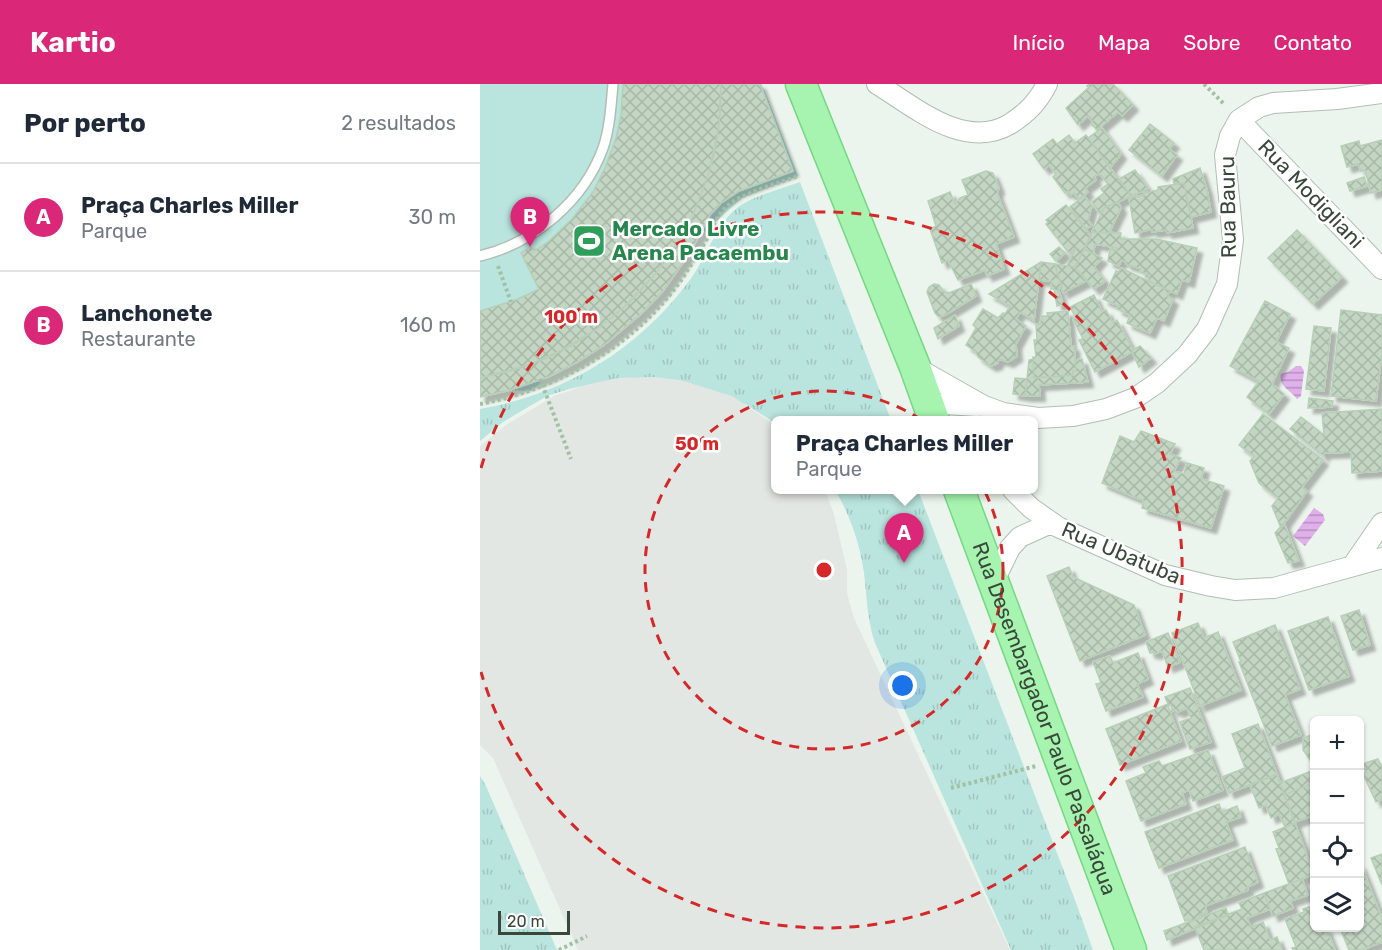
<!DOCTYPE html>
<html lang="pt">
<head>
<meta charset="utf-8">
<style>
  body { margin:0; font-family:Rubik,sans-serif; background:#f2f2f3; color:#1f2937 }
  .controls { position:absolute; right:18px; bottom:18px; display:grid; overflow:hidden; border-radius:9px; box-shadow:0 2px 4px #0004 }
  .controls button { width:54px; height:54px; display:grid; place-items:center; padding:0; border:0; border-bottom:2px solid #e0e1e3; background:#fff; color:#1f2937; font:30px sans-serif }
  .scale { position:absolute; left:18px; bottom:15px; width:72px; box-sizing:border-box; padding-left:6px; border:3px solid #3a483b; border-top:0; font-size:16px; line-height:21px; white-space:nowrap; color:#3a483b; -webkit-text-stroke:4px #fff; paint-order:stroke }
  .you { position:absolute; left:423px; top:602px; width:21px; height:21px; margin:-15px; border:4px solid #fff; border-radius:50%; background:#1a73e8; box-shadow:0 0 0 9px #1a73e833 }
  .badge { display:grid; place-items:center; width:39px; height:39px; border-radius:50%; background:#db2777; color:#fff; font-size:20px; font-weight:700 }
  .pin { position:absolute; translate:-50% -50px; filter:drop-shadow(0 2px 3px #0008) }
  .pin::after { content:''; position:absolute; top:32px; width:21px; height:18px; background:inherit; clip-path:polygon(0 0,100% 0,50% 100%) }
  .popup { position:absolute; left:291px; top:332px; width:267px; height:78px; box-sizing:border-box; display:grid; place-content:center; border-radius:9px; background:#fff; filter:drop-shadow(0 2px 4px #0005); font-size:20px; white-space:nowrap; color:#747a83 }
  .popup b { font-size:22px; color:#1f2937 }
  .popup::after { content:''; position:absolute; left:50%; top:100%; margin-left:-12px; border:12px solid transparent; border-top-color:#fff }
  .list { margin:0; padding:0; list-style:none }
  h2 { display:flex; justify-content:space-between; align-items:center; height:78px; margin:0; padding:0 24px; font-size:26px }
  h2 small { font-size:20px; font-weight:400; color:#747a83 }
  .list li { display:grid; grid-template-columns:39px 1fr auto; gap:18px; align-items:center; box-sizing:border-box; height:108px; padding:0 24px; border-top:2px solid #e0e1e3 }
  .list b { display:block; font-size:22px; white-space:nowrap }
  .list p { margin:0; font-size:20px; white-space:nowrap; color:#747a83 }
  .list em { font-size:20px; font-style:normal; color:#747a83 }
  .icon { flex:none; width:33px; height:33px; fill:none; stroke:currentColor; stroke-width:2; stroke-linecap:round; stroke-linejoin:round }
  .map { position:relative; flex:none; width:902px; height:866px; overflow:hidden }
  header { display:flex; align-items:center; gap:36px; box-sizing:border-box; height:84px; padding:0 30px; background:#db2777; color:#fff }
  header strong { font-size:28px }
  nav { display:flex; gap:33px; margin-inline-start:auto; font-size:21px }
  main { display:flex }
  aside { flex:1; background:#fff }
  .map>svg:first-child { display:block }
  .grass { fill:url(#grass-tufts) }
  .pitch { fill:#bae4de }
  .parking { fill:#e3e7e3 }
  .water { fill:url(#water-rules) }
  .building { fill:url(#building-cross-hatch); stroke:#b7cfb7; stroke-width:1.5; filter:url(#shadow) }
  .lines { fill:none; stroke-linecap:round; stroke-linejoin:round }
  .service-casing { stroke:#b0bfb1; stroke-width:12 }
  .minor-casing { stroke:#b0bfb1; stroke-width:22 }
  .primary-casing { stroke:#76d881; stroke-width:33 }
  .path { stroke:#a2c0a4; stroke-width:4; stroke-dasharray:3 3; stroke-linecap:butt }
  .service { stroke:#fff; stroke-width:9 }
  .minor { stroke:#fff; stroke-width:20 }
  .primary { stroke:#a6f4af; stroke-width:30 }
  .ring { fill:none; stroke:#d62828; stroke-width:3; stroke-dasharray:10 8 }
  .labels { text-anchor:middle; stroke-width:5; stroke-linejoin:round; paint-order:stroke }
  .street-label { font-size:21px; fill:#3a483b; stroke:#fff }
  .leisure-label { font-size:21px; font-weight:bold; fill:#27864d; stroke:#fff; text-anchor:start }
  .centre { fill:#d62828; stroke:#fff; stroke-width:3 }
  .ring-label { font-size:18px; text-anchor:middle; font-weight:bold; fill:#d62828; stroke:#fff; stroke-width:5; stroke-linejoin:round; paint-order:stroke }
</style>
</head>
<body>
<header>
<strong>Kartio</strong>
<nav><a>Início</a><a>Mapa</a><a>Sobre</a><a>Contato</a></nav>
</header>
<main>
<aside>
<h2>Por perto<small>2 resultados</small></h2>
<ul class="list">
<li><span class="badge">A</span><div><b>Praça Charles Miller</b><p>Parque</p></div><em>30 m</em></li>
<li><span class="badge">B</span><div><b>Lanchonete</b><p>Restaurante</p></div><em>160 m</em></li>
</ul>
</aside>
<div class="map">
<svg width="902" height="866" viewBox="0 0 902 866">
  <defs>
    <pattern id="grass-tufts" width="24" height="20" patternUnits="userSpaceOnUse" patternTransform="scale(1.5)"><rect width="24" height="20" fill="#bae4de"/><path d="M3 7l-1-3M5 7V3M7 7l1-3M15 17l-1-3M17 17v-4M19 17l1-3" fill="none" stroke="#a1c5bf"/></pattern>
    <pattern id="water-rules" width="6" height="5" patternUnits="userSpaceOnUse" patternTransform="scale(1.5)"><rect width="6" height="5" fill="#dfb0ea"/><path d="M0 2.5h6" fill="none" stroke="#b691bf"/></pattern>
    <pattern id="building-cross-hatch" width="8" height="8" patternUnits="userSpaceOnUse" patternTransform="scale(1.5)"><rect width="8" height="8" fill="#c3d5c3"/><path d="M0 0l8 8M0 8l8-8" fill="none" stroke="#a8b8a8"/></pattern>
    <filter id="shadow"><feDropShadow dx="5.5" dy="5.5" stdDeviation="1.5" flood-color="#0004"/></filter>
  </defs>
  <rect width="100%" height="100%" fill="#ecf5ed"/>
  <path class="grass" d="M320 98 411 336H295V339L265 320 117 299 89 305 67 312 23 338 0 357V325C86 310 161 264 212 193 226 173 238 138 257 124 272 112 301 105 320 98Z
    M355 406H438L595 816 613 866H531L395 559C387 536 387 513 384 489 380 460 370 431 355 406Z
    M0 692 6 702 77 866H0Z"/>
  <path class="pitch" d="M0 0H282L318 92 262 114 219 153 198 187 161 230 124 261 97 278 67 293 51 307 30 306 0 313Z"/>
  <path class="parking" d="M173 293 200 296 252 312 295 341V406H345L354 430 360 456 367 486V509L374 534 530 866H98L13 674 0 661V362L26 341 74 312 106 301 138 294Z"/>
  <path class="water" d="M816 282H821L824 287 821 312 817 315C810 306 798 302 801 290L808 288Z
    M834 424 843 430 845 436 825 462 813 452Z"/>
  <path class="building" d="M143 0H241L240 30 236 62 229 89 212 134 200 155 177 188 150 218 120 243 72 272 34 286 0 294V227L38 215 59 205 41 169 50 163 56 166 69 157 92 135 113 108 125 84 136 54 141 31Z
    M241 0H280L313 87 259 107 241 119 230 131 211 167 183 207 161 230 124 261 97 278 68 293 30 306 0 313V294L49 281 93 261 120 243 144 223 177 188 200 155 212 134 229 89 239 41Z
    M609 0H633L653 21 642 32 638 28 617 46 611 40 613 38 608 32 598 41 586 24 609 3 607 2Z
    M670 40 694 59 689 65 697 71 682 92 649 66Z
    M622 44 641 70 630 84 608 54Z
    M589 51 595 59 606 51 651 112 624 124 620 130 612 118 624 109 621 105 628 100 619 89 614 93 616 96 605 104 608 108 599 115 594 109 591 111 588 107 585 109 573 93 576 90 569 81 564 85 553 70 573 55 577 60Z
    M902 56V106L891 109 885 86 881 87 878 80 867 83 861 62 879 57 880 62Z
    M720 84 727 106 731 128 711 133 704 99 694 100 693 95Z
    M655 86 668 105 651 112 639 95Z
    M506 87 513 89 519 104 517 109 534 153 516 160 524 185 507 192 505 186 478 196 468 176 462 179 450 145 456 142 448 117 470 108 475 120 480 114 488 111 482 96Z
    M884 93 887 102 870 107 867 99Z
    M704 99 713 144 687 149 686 146 672 148V145L655 149 649 114 664 111V109L678 106V103Z
    M604 112 612 122 608 136 612 141 606 145 590 123Z
    M638 118 641 124 629 149 612 148 624 124Z
    M586 121 611 152 595 183 587 182 595 165 589 169 566 140 568 138 566 136Z
    M817 146 862 193 833 220 788 174Z
    M612 148 641 149 640 155H676L717 164 709 198 702 196 697 210 668 197 670 191 660 188 661 185 646 180V178L641 176 639 182 628 177 630 165 637 167V164L615 160 613 170 604 165Z
    M579 163 585 169 576 177 570 170Z
    M604 165 622 174 614 183 625 197 614 205 595 183Z
    M561 178 575 180 582 203 578 204 583 220 577 222 574 205H571L572 197 559 196Z
    M561 178 554 236 540 228 536 235 546 242 536 260 537 272 528 278 519 275 517 280 511 282 498 273 496 268 486 261 496 244 493 241 503 225 518 234 523 229 525 230 530 222 509 210Z
    M575 180 595 183 606 197 583 209Z
    M641 184 690 207 687 212 693 215 684 237 677 234 670 249 647 239 650 231 637 225 639 222 623 215 636 187 639 188Z
    M454 200 459 201 464 208 469 209 491 200 496 212 465 231 459 233 455 229 447 208 449 203Z
    M614 211 622 228 626 226 633 239 637 236 653 266 660 262 671 274 659 283 652 268 615 288 599 256 603 255 593 235 596 234 590 223Z
    M785 217 810 230 796 258 809 264 792 300 804 310 789 330 767 313 779 297 750 282Z
    M861 226 902 231V268L896 317 851 312Z
    M588 227 591 262H594L596 287H593V291L554 294 553 273H556L554 256H557L556 240H560L562 232H568L567 229Z
    M475 231 479 242 458 255 454 244Z
    M834 242 851 244 844 307 826 305Z
    M553 275 554 294 593 291V287H596L595 276 602 275 608 298 559 301 560 312H545L549 276Z
    M535 294 547 295 545 312 533 310Z
    M829 314 853 317 852 323 828 324Z
    M902 325V387L872 389 871 368 844 369V372L810 345 821 333 844 351 842 329Z
    M783 330 843 376 822 403 827 407 801 444 792 422 798 414 779 399 770 377 774 372 759 361Z
    M661 347 695 360 690 370 701 374 694 387 704 390 707 379 724 384 721 395 744 402 731 444 662 424 664 417 622 399 640 352 654 358Z
    M804 439 819 477 808 479 795 449Z
    M589 483 593 493 654 521 665 551 600 577 567 492Z
    M879 526 890 561 873 566 861 532Z
    M848 533 869 592 829 606 808 547Z
    M718 539 724 554 738 548 761 606 720 622 692 549Z
    M795 541 820 605 805 611 821 651 792 662 759 578H761L753 558Z
    M688 549 700 578 688 583 682 567 674 570 673 568 670 569 666 558Z
    M658 569 668 595 657 600 663 613 626 627 616 600 621 599 613 578 630 572 633 579Z
    M710 604 731 658 710 665 700 638 711 634 707 624 698 628 696 625 693 627 691 621 688 622 701 657 640 681 626 645 688 620 685 613Z
    M778 640 797 690 749 709 742 693 765 684 752 650Z
    M834 650V676L831 677 823 666V654Z
    M728 666 743 706 713 717 709 706 702 709 706 720 661 737 646 697 666 689 663 683 679 677 682 682Z
    M898 675 902 683V715L896 718 883 690 886 688 882 680Z
    M834 686V699L804 711 800 699Z
    M797 690 815 739 805 743 799 730 791 734 786 721 779 724 770 701Z
    M834 699V731L815 738 804 711Z
    M739 720 742 728 757 722 761 733 746 738 753 756 679 784 665 748Z
    M815 739 834 790 809 800 796 765 799 764 793 748Z
    M765 763 778 798 767 803 768 806 725 822 727 828 719 831 720 834 709 838 708 836 705 837 688 792Z
    M902 770V801L891 774Z
    M880 779 902 834V858L882 866H869L860 844H880Z
    M822 795 828 811 810 817 813 824 793 832 784 809Z
    M784 809 790 825 767 834 771 843 783 838 790 856 797 853 802 866H724L715 843 762 825 759 819Z
    M834 821V844H846L855 866H813L812 864 816 863 805 835 824 828 823 825Z
    M746 824 748 831 687 856 684 847Z"/>
  <g class="lines">
    <g class="service-casing">
      <path id="service" d="M0 172C54 159 104 117 123 64 130 44 131 21 133 0"/>
    </g>
    <g class="minor-casing">
      <path id="minor" d="M397 0C435 23 484 67 530 40 547 29 558 18 567 0
        M759 36 902 185
        M435 283 504 322 523 329 558 334 593 332 626 325 655 314 677 299 707 271 727 245 747 200 753 156 745 71 750 52 759 36 779 23 793 19 857 15 902 9
        M448 319 498 322
        M533 406 551 424 578 443 685 491 731 502 755 506 794 504 902 474
        M873 481 902 439
        M513 499 530 464 540 453 571 439"/>
    </g>
    <g class="primary-casing">
      <g id="primary">
        <path d="M321 0 435 283 454 336"/>
        <path id="s1" d="M479 406 651 866"/>
      </g>
    </g>
    <path class="path" d="M724 0 745 21
      M18 182 31 218
      M60 295 91 375
      M0 320C80 305 158 260 204 192 212 179 221 166 228 153 233 142 238 130 247 122 264 108 297 100 318 92
      M471 704 556 682
      M79 866 107 852"/>
    <use href="#service" class="service"/>
    <use href="#minor" class="minor"/>
    <use href="#primary" class="primary"/>
  </g>
  <g class="ring">
    <circle cx="344" cy="486" r="179"/>
    <path d="M1 384A358 358 0 1 1 1 588"/>
  </g>
  <defs>
    <g id="stadium-square" transform="scale(1.725)"><rect x="-9" y="-9" width="18" height="18" rx="4" fill="#2e9e5b" stroke="#fff"/><path d="M0-5a6.5 5 0 1 0 0 10a6.5 5 0 1 0 0-10ZM-3.5-1.8h7v3.6h-7Z" fill="#fff"/></g>
  </defs>
  <g fill-rule="evenodd">
    <use href="#stadium-square" x="109" y="157"/>
  </g>
  <g class="labels">
    <g class="street-label">
      <text transform="translate(831 110) rotate(46)" y="7">Rua Modigliani</text>
      <text transform="translate(748 123) rotate(-91)" y="7">Rua Bauru</text>
      <text transform="translate(641 469) rotate(23)" y="7">Rua Ubatuba</text>
      <text dy="7" stroke="none"><textPath href="#s1" startOffset="244">Rua Desembargador Paulo Passaláqua</textPath></text>
    </g>
    <g class="leisure-label">
      <text x="132" y="152">Mercado Livre<tspan x="132" dy="24">Arena Pacaembu</tspan></text>
    </g>
  </g>
  <circle cx="344" cy="486" r="9" class="centre"/>
  <g class="ring-label">
    <text x="91" y="239">100 m</text>
    <text x="217" y="366">50 m</text>
  </g>
</svg>
<div class="controls">
<button>+</button>
<button>−</button>
<button><svg class="icon" aria-label="locate" viewBox="0 0 24 24"><circle cx="12" cy="12" r="6"/><path d="M12 2v4M12 18v4M2 12h4M18 12h4"/></svg></button>
<button><svg class="icon" aria-label="layers" viewBox="0 0 24 24"><path d="M12 4l9 5-9 5-9-5zM3 14l9 5 9-5"/></svg></button>
</div>
<div class="scale">20 m</div>
<div class="you"></div>
<div class="pin badge" style="left:424px;top:479px">A</div>
<div class="popup"><b>Praça Charles Miller</b>Parque</div>
<div class="pin badge" style="left:50px;top:163px">B</div>
</div>
</main>
</body>
</html>
